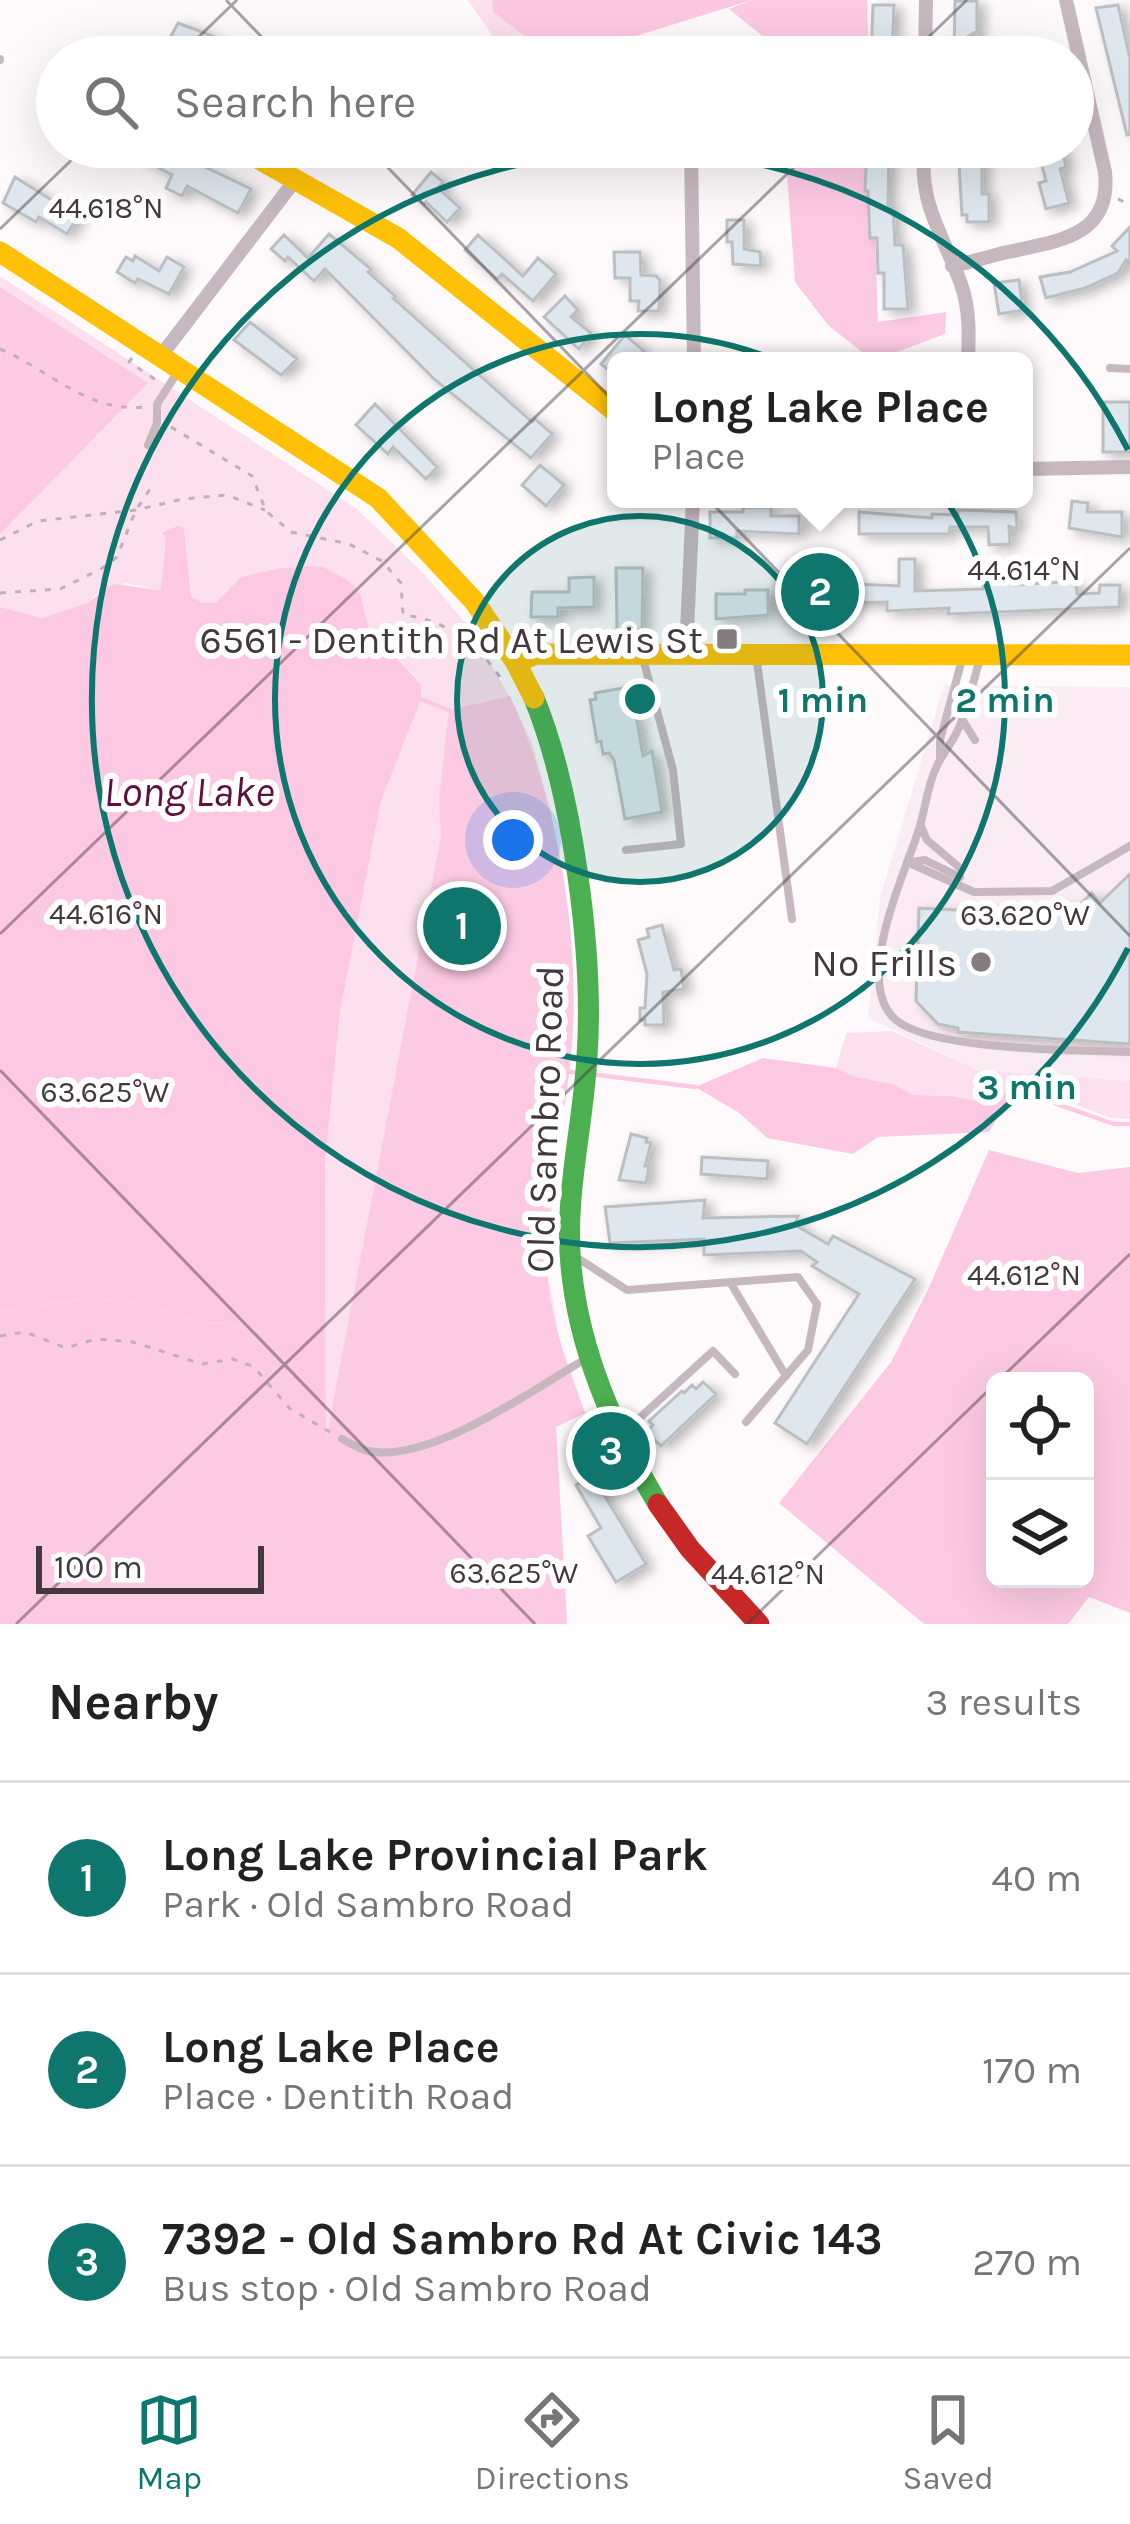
<!DOCTYPE html>
<html lang="en">
<head>
<meta charset="utf-8">
<style>
  body { margin:0; font-family:Karla,sans-serif; background:#f6f6f6; color:#222 }
  .controls { position:absolute; right:36px; bottom:36px; display:grid; overflow:hidden; border-radius:18px; box-shadow:0 12px 48px #0002 }
  .controls button { width:108px; height:108px; display:grid; place-items:center; padding:0; border:0; border-bottom:3px solid #e0e0e0; background:#fff; color:#222; font:60px sans-serif }
  .scale { position:absolute; left:36px; bottom:30px; width:228px; box-sizing:border-box; padding-left:12px; border:6px solid #43383d; border-top:0; font-size:33px; line-height:42px; white-space:nowrap; color:#43383d; -webkit-text-stroke:9px #fff; paint-order:stroke }
  .you { position:absolute; left:513px; top:840px; width:42px; height:42px; margin:-30px; border:9px solid #fff; border-radius:50%; background:#1a73e8; box-shadow:0 0 0 18px #1a73e833 }
  .badge { display:grid; place-items:center; width:78px; height:78px; border-radius:50%; background:#0f766e; color:#fff; font-size:39px; font-weight:700 }
  .pin { position:absolute; translate:-50% -50%; border:6px solid #fff; box-shadow:0 3px 12px #0006 }
  .popup { position:absolute; left:607px; top:352px; width:426px; height:156px; box-sizing:border-box; display:grid; place-content:center; border-radius:18px; background:#fff; filter:drop-shadow(0 3px 9px #0005); font-size:39px; white-space:nowrap; color:#767676 }
  .popup b { font-size:45px; color:#222 }
  .popup::after { content:''; position:absolute; left:50%; top:100%; margin-left:-24px; border:24px solid transparent; border-top-color:#fff }
  .list { margin:0; padding:0; list-style:none }
  h2 { display:flex; justify-content:space-between; align-items:center; height:156px; margin:0; padding:0 48px; font-size:51px }
  h2 small { font-size:39px; font-weight:400; color:#767676 }
  .list li { display:grid; grid-template-columns:78px 1fr auto; gap:36px; align-items:center; box-sizing:border-box; height:192px; padding:0 48px; border-top:3px solid #e0e0e0 }
  .list b { display:block; font-size:45px; white-space:nowrap }
  .list p { margin:0; font-size:39px; white-space:nowrap; color:#767676 }
  .list em { font-size:39px; font-style:normal; color:#767676 }
  .icon { flex:none; width:66px; height:66px; fill:none; stroke:currentColor; stroke-width:2; stroke-linecap:round; stroke-linejoin:round }
  .map { position:relative; flex:none; width:1130px; height:1624px; overflow:hidden }
  .search { position:absolute; background:#fff; box-shadow:0 12px 48px #0002; left:36px; right:36px; top:36px; height:132px; display:flex; align-items:center; gap:30px; box-sizing:border-box; padding:0 42px; border-radius:66px; color:#767676; font-size:45px }
  .sheet { height:732px; background:#fff }
  nav { display:flex; justify-content:space-around; align-items:center; box-sizing:border-box; height:168px; border-top:3px solid #e0e0e0; background:#fff; font-size:33px; color:#767676 }
  nav a { display:grid; justify-items:center; gap:6px }
  nav .on { color:#0f766e }
  .map>svg:first-child { display:block }
  .built { fill:#faecf2 }
  .green { fill:#fce0ed }
  .forest { fill:#fdcae3; fill-rule:evenodd }
  .water { fill:#fdc9e2 }
  .lines { fill:none; stroke-linecap:round; stroke-linejoin:round }
  .stream { stroke:#fdc9e2; stroke-width:4.5 }
  .building { fill:#dde7ed; stroke:#bbbfc2; stroke-width:3; filter:url(#shadow) }
  .path { stroke:#beb2b7; stroke-width:3; stroke-dasharray:6 9; stroke-linecap:butt }
  .lane { stroke:#c7b8bf; stroke-width:8 }
  .street { stroke:#c7b8bf; stroke-width:14 }
  .fast { stroke:#4caf50; stroke-width:21 }
  .slow { stroke:#ffc107; stroke-width:21 }
  .jam { stroke:#c62828; stroke-width:21 }
  .ticks { fill:none; stroke:#43383d; stroke-width:3; stroke-opacity:0.45 }
  .ring { fill:none; stroke:#0f766e; stroke-width:6 }
  .poi-dot { fill:#847c80; stroke:#fff; stroke-width:4.5 }
  .labels { text-anchor:middle; stroke-width:12; stroke-linejoin:round; paint-order:stroke }
  .poi-label { font-size:39px; fill:#43383d; stroke:#fff; text-anchor:end }
  .street-label { font-size:39px; fill:#43383d; stroke:#fff }
  .water-label { font-size:42px; font-style:italic; fill:#5e113e; stroke:#fff }
  .ticks-label { font-size:30px; text-anchor:middle; fill:#43383d; stroke:#fff; stroke-width:12; stroke-linejoin:round; paint-order:stroke }
  .centre { fill:#0f766e; stroke:#fff; stroke-width:6 }
  .ring-label { font-size:36px; text-anchor:middle; font-weight:bold; fill:#0f766e; stroke:#fff; stroke-width:12; stroke-linejoin:round; paint-order:stroke }
</style>
</head>
<body>
<div class="map">
<svg width="1130" height="1624" viewBox="0 0 1130 1624">
  <defs>
    <filter id="shadow"><feDropShadow dx="7" dy="4" stdDeviation="6" flood-color="#0004"/></filter>
  </defs>
  <rect width="100%" height="100%" fill="#fefafc"/>
  <path class="built" d="M944 685 1130 687V1081L978 1070 868 1018 880 898Z"/>
  <path class="green" d="M468 0H492L493 12 535 44 518 57 502 50Z
    M0 276 357 509 424 574 474 633 515 707 532 743 551 812 571 959 573 1027 546 1264 560 1342 585 1413 556 1427 567 1624H0V1311L117 1300 159 1308 326 1438 325 1163 340 1012 381 801 421 698V683L369 629 349 581 322 566 280 568 241 577 216 604 203 603 191 595 184 528 162 531 166 538 160 590 125 583 95 595 87 603 41 618 0 607Z
    M892 1031 978 1070 1130 1081V1119L1111 1118 1050 1095 1015 1089 981 1102 952 1096 913 1095 893 1084 856 1077 836 1068 846 1033Z"/>
  <path class="forest" d="M752 0H867L869 57H777L776 47 729 9Z
    M785 147H872L878 322 946 312 945 334 873 361 828 325 795 282Z
    M0 287 148 383 0 534Z
    M510 696C554 791 578 921 573 1026 570 1105 546 1184 547 1262 547 1314 568 1365 585 1413L556 1427 567 1624H0V1311L90 1298 117 1300 159 1308 199 1323 235 1324 267 1332 286 1355 285 1366 326 1439 441 836 439 799 449 710Z
    M989 1150 1078 1173 1130 1167V1613L1089 1597 1068 1624H924L779 1503 891 1362 927 1292ZM995 1381H1085V1579H995Z"/>
  <path class="water" d="M492 0H752L636 36 579 38 557 54 548 38 535 44 493 12Z
    M178 526 184 528 191 596 203 603H216L241 577 280 568 322 566 349 581 360 593 369 629 421 684V699L381 801 340 1012 325 1163 326 1441 285 1366V1355L267 1332 235 1324 199 1323 159 1308 117 1300 90 1298 0 1311V607L42 618 87 603 113 584 160 590 166 539 162 532Z
    M763 1058 836 1068 856 1077 893 1084 913 1095 952 1096 981 1102 1014 1089 989 1132 878 1137 853 1154 767 1138 738 1112 695 1087Z"/>
  <g class="lines">
    <path class="stream" d="M421 699 453 712 474 865 469 925 520 1055 550 1069 579 1073
      M590 1074 695 1087
      M1014 1089 1114 1124H1130"/>
  </g>
  <path class="building" d="M955 1H977V31L962 40 977 36V57H954Z
    M873 5H894L892 57H871Z
    M1118 5 1130 59V134L1127 135 1096 8Z
    M178 23 215 37 205 57H181L186 47 170 38Z
    M144 147H163L251 189 238 213 187 186 182 196 166 188 172 175 139 157Z
    M867 147H889L888 209 893 208 895 245H903L908 309H884V273H878L877 238H870L868 191H865Z
    M958 147H982V194H989V222H967V215H962Z
    M1037 147H1061L1066 167 1060 169 1069 203 1046 209 1039 183 1046 181Z
    M431 172 443 182 438 188 460 208 447 222 426 202 424 205 412 195Z
    M15 177 64 208 68 201 82 210 67 234 39 217 36 222 3 203Z
    M727 220H744V249L760 252 761 266 733 264 732 242H727Z
    M1130 227V264L1126 260 1118 273 1085 288 1046 298 1040 277 1070 272 1117 251 1112 246Z
    M329 234 371 269 368 272 395 296 393 298 532 422 535 419 552 434 531 458 434 379 325 269 314 281 288 257 285 261 271 249 284 235 308 258Z
    M478 235 523 276 538 258 556 274 533 301 502 274 497 279 465 250Z
    M614 252H640L641 275 656 276 660 280 659 311H638L639 301H630V278H615Z
    M135 256 159 271 167 257 184 267 169 294 138 279 135 283 117 272 126 257 133 261Z
    M1019 280 1023 310 999 314 994 283Z
    M565 296 578 310 571 317 591 333 579 349 544 317Z
    M250 322 297 359 281 375 234 340Z
    M625 335 644 351 636 361H616V376L601 364Z
    M1103 402H1130V452H1103Z
    M375 404 437 467 426 479 393 447 388 454 356 425Z
    M540 465 564 485 546 506 522 485Z
    M1072 501 1088 503 1087 512H1122V537L1069 528Z
    M743 507H771V516H799V534L737 531V538H710V512H743Z
    M958 510 1016 512 1017 529 1009 526 1010 544 989 545 988 527H950L949 534H859V512L932 518V514L958 515Z
    M899 559H915V591L983 589V577H1013L1014 585 1076 581 1077 594 1099 593 1100 585H1120L1119 607 948 614 949 608 887 611V602L832 603V615H806L807 569H833V583L899 586Z
    M616 568H643L642 630 617 629Z
    M594 577V607L558 608V617H531L532 592H569V578Z
    M745 590H768V615L716 619V594H745Z
    M623 688 624 693H628L632 716H636L643 756 652 751 662 812 625 819 614 760 609 753 603 754 601 741 597 742 590 700 596 699 595 693Z
    M1130 874V1044L958 1032V1028L938 1024 916 1001 919 908 1055 915 1068 902 1075 909 1092 893 1100 903Z
    M662 925 674 970 681 969 684 989 663 992 664 1025H645V1020H640V1008H645L647 974 638 940 649 937 647 929Z
    M631 1134 647 1138 646 1142 651 1143 645 1166H649L646 1183 619 1180Z
    M702 1157 768 1161 767 1179 701 1174Z
    M705 1200 703 1218 798 1216 795 1225 828 1244 833 1236 915 1279 807 1444 775 1423 859 1294 812 1266 817 1262 801 1251 704 1255V1239L610 1243 605 1207Z
    M703 1382 716 1394 661 1446 646 1432 653 1425 649 1421 682 1391 684 1393 692 1385 696 1389Z
    M592 1475 646 1564 616 1582 588 1536 601 1528 576 1485Z"/>
  <g class="lines">
    <path class="path" d="M1118 199 1130 205
      M0 349C50 370 87 413 145 407
      M132 358 129 362 156 380
      M171 427 252 476 266 511 291 532 349 544 382 561 401 583 403 615C445 619 479 645 502 680
      M0 540 38 521 136 510 183 499 227 495 265 510
      M0 593 60 589 101 569 117 557 136 510 150 489
      M0 1336 25 1332 66 1348 96 1339 133 1342 202 1364 233 1359 254 1367 289 1408 330 1432"/>
    <path class="lane" d="M0 59V60
      M1110 368 1130 369
      M148 445 157 423V404L179 370
      M756 655 792 919
      M980 659C974 679 969 700 962 720 957 736 948 746 940 760 928 781 926 806 919 829 905 874 852 983 896 1020 932 1051 1080 1050 1130 1052
      M963 721 975 740
      M940 758V740L963 656
      M921 826 927 840 960 868
      M626 850 681 844 673 770 642 655
      M907 862 974 892 1052 891 1130 846
      M911 862 925 860 960 877
      M576 1257 627 1290 798 1277 817 1304 808 1350 746 1422
      M730 1282 786 1376
      M622 1434 713 1351 735 1374
      M342 1439C350 1443 359 1449 368 1451 431 1464 535 1388 589 1357"/>
    <path class="street" d="M925 57 926 0
      M691 147 694 361
      M925 147C917 202 944 236 961 284 970 309 969 335 968 361
      M952 266C971 262 990 256 1008 252 1057 241 1112 237 1105 172L1066 0
      M160 357 296 179
      M1024 469 1130 467
      M686 653 693 499"/>
    <path class="fast" d="M534 698C573 793 594 955 587 1057 583 1127 564 1196 571 1266 579 1352 614 1430 658 1504"/>
    <path class="slow" d="M238 147 398 238 616 412
      M0 252 378 498 474 601 515 661 534 698
      M517 662 536 654 1130 655"/>
    <path class="jam" d="M658 1504 690 1549 759 1624"/>
  </g>
  <path class="ticks" d="M226 0 281 57M178 57 237 0M908 57 967 0M368 147 1130 936M0 229 85 147M0 934 815 147M0 1070 535 1624M998 1381 1130 1254M16 1624 1130 548M747 1624 995 1384"/>
  <circle cx="640" cy="699" r="183" fill="#0f766e" fill-opacity=".12"/>
  <g class="ring">
    <circle cx="640" cy="699" r="183"/>
    <circle cx="640" cy="699" r="365"/>
    <path d="M1128 948A548 548 0 1 1 1128 450"/>
  </g>
  <g class="poi-dot">
    <rect x="715" y="627" width="24" height="24" rx="6"/>
    <circle cx="981" cy="962" r="12"/>
  </g>
  <g class="labels">
    <g class="poi-label">
      <text x="703" y="653">6561 - Dentith Rd At Lewis St</text>
      <text x="957" y="976">No Frills</text>
    </g>
    <g class="street-label">
      <text transform="translate(544 1119) rotate(-88)" y="14">Old Sambro Road</text>
    </g>
    <g class="water-label">
      <text x="189" y="806">Long Lake</text>
    </g>
  </g>
  <g class="ticks-label">
    <text x="106" y="218">44.618°N</text>
    <text x="1024" y="580">44.614°N</text>
    <text x="106" y="924">44.616°N</text>
    <text x="1025" y="925">63.620°W</text>
    <text x="105" y="1102">63.625°W</text>
    <text x="1024" y="1285">44.612°N</text>
    <text x="514" y="1583">63.625°W</text>
    <text x="768" y="1584">44.612°N</text>
  </g>
  <circle cx="640" cy="699" r="18" class="centre"/>
  <g class="ring-label">
    <text x="823" y="712">1 min</text>
    <text x="1005" y="712">2 min</text>
    <text x="1027" y="1099">3 min</text>
  </g>
</svg>
<div class="controls">
<button><svg class="icon" aria-label="locate" viewBox="0 0 24 24"><circle cx="12" cy="12" r="6"/><path d="M12 2v4M12 18v4M2 12h4M18 12h4"/></svg></button>
<button><svg class="icon" aria-label="layers" viewBox="0 0 24 24"><path d="M12 4l9 5-9 5-9-5zM3 14l9 5 9-5"/></svg></button>
</div>
<div class="scale">100 m</div>
<div class="you"></div>
<div class="pin badge" style="left:462px;top:926px">1</div>
<div class="pin badge" style="left:820px;top:592px">2</div>
<div class="popup"><b>Long Lake Place</b>Place</div>
<div class="pin badge" style="left:611px;top:1451px">3</div>
<div class="search"><svg class="icon" aria-label="search" viewBox="0 0 24 24"><circle cx="10" cy="10" r="6"/><path d="M15 15l6 6"/></svg>Search here</div>
</div>
<section class="sheet">
<h2>Nearby<small>3 results</small></h2>
<ul class="list">
<li><span class="badge">1</span><div><b>Long Lake Provincial Park</b><p>Park · Old Sambro Road</p></div><em>40 m</em></li>
<li><span class="badge">2</span><div><b>Long Lake Place</b><p>Place · Dentith Road</p></div><em>170 m</em></li>
<li><span class="badge">3</span><div><b>7392 - Old Sambro Rd At Civic 143</b><p>Bus stop · Old Sambro Road</p></div><em>270 m</em></li>
</ul>
</section>
<nav>
<a class="on"><svg class="icon" aria-label="map" viewBox="0 0 24 24"><path d="M3 6l6-2 6 2 6-2v14l-6 2-6-2-6 2zM9 4v14M15 6v14"/></svg>Map</a>
<a><svg class="icon" aria-label="directions" viewBox="0 0 24 24"><path d="M12 3l9 9-9 9-9-9zM9 14v-3h6M13 9l2 2-2 2"/></svg>Directions</a>
<a><svg class="icon" aria-label="saved" viewBox="0 0 24 24"><path d="M7 4h10v16l-5-4-5 4z"/></svg>Saved</a>
</nav>
</body>
</html>
